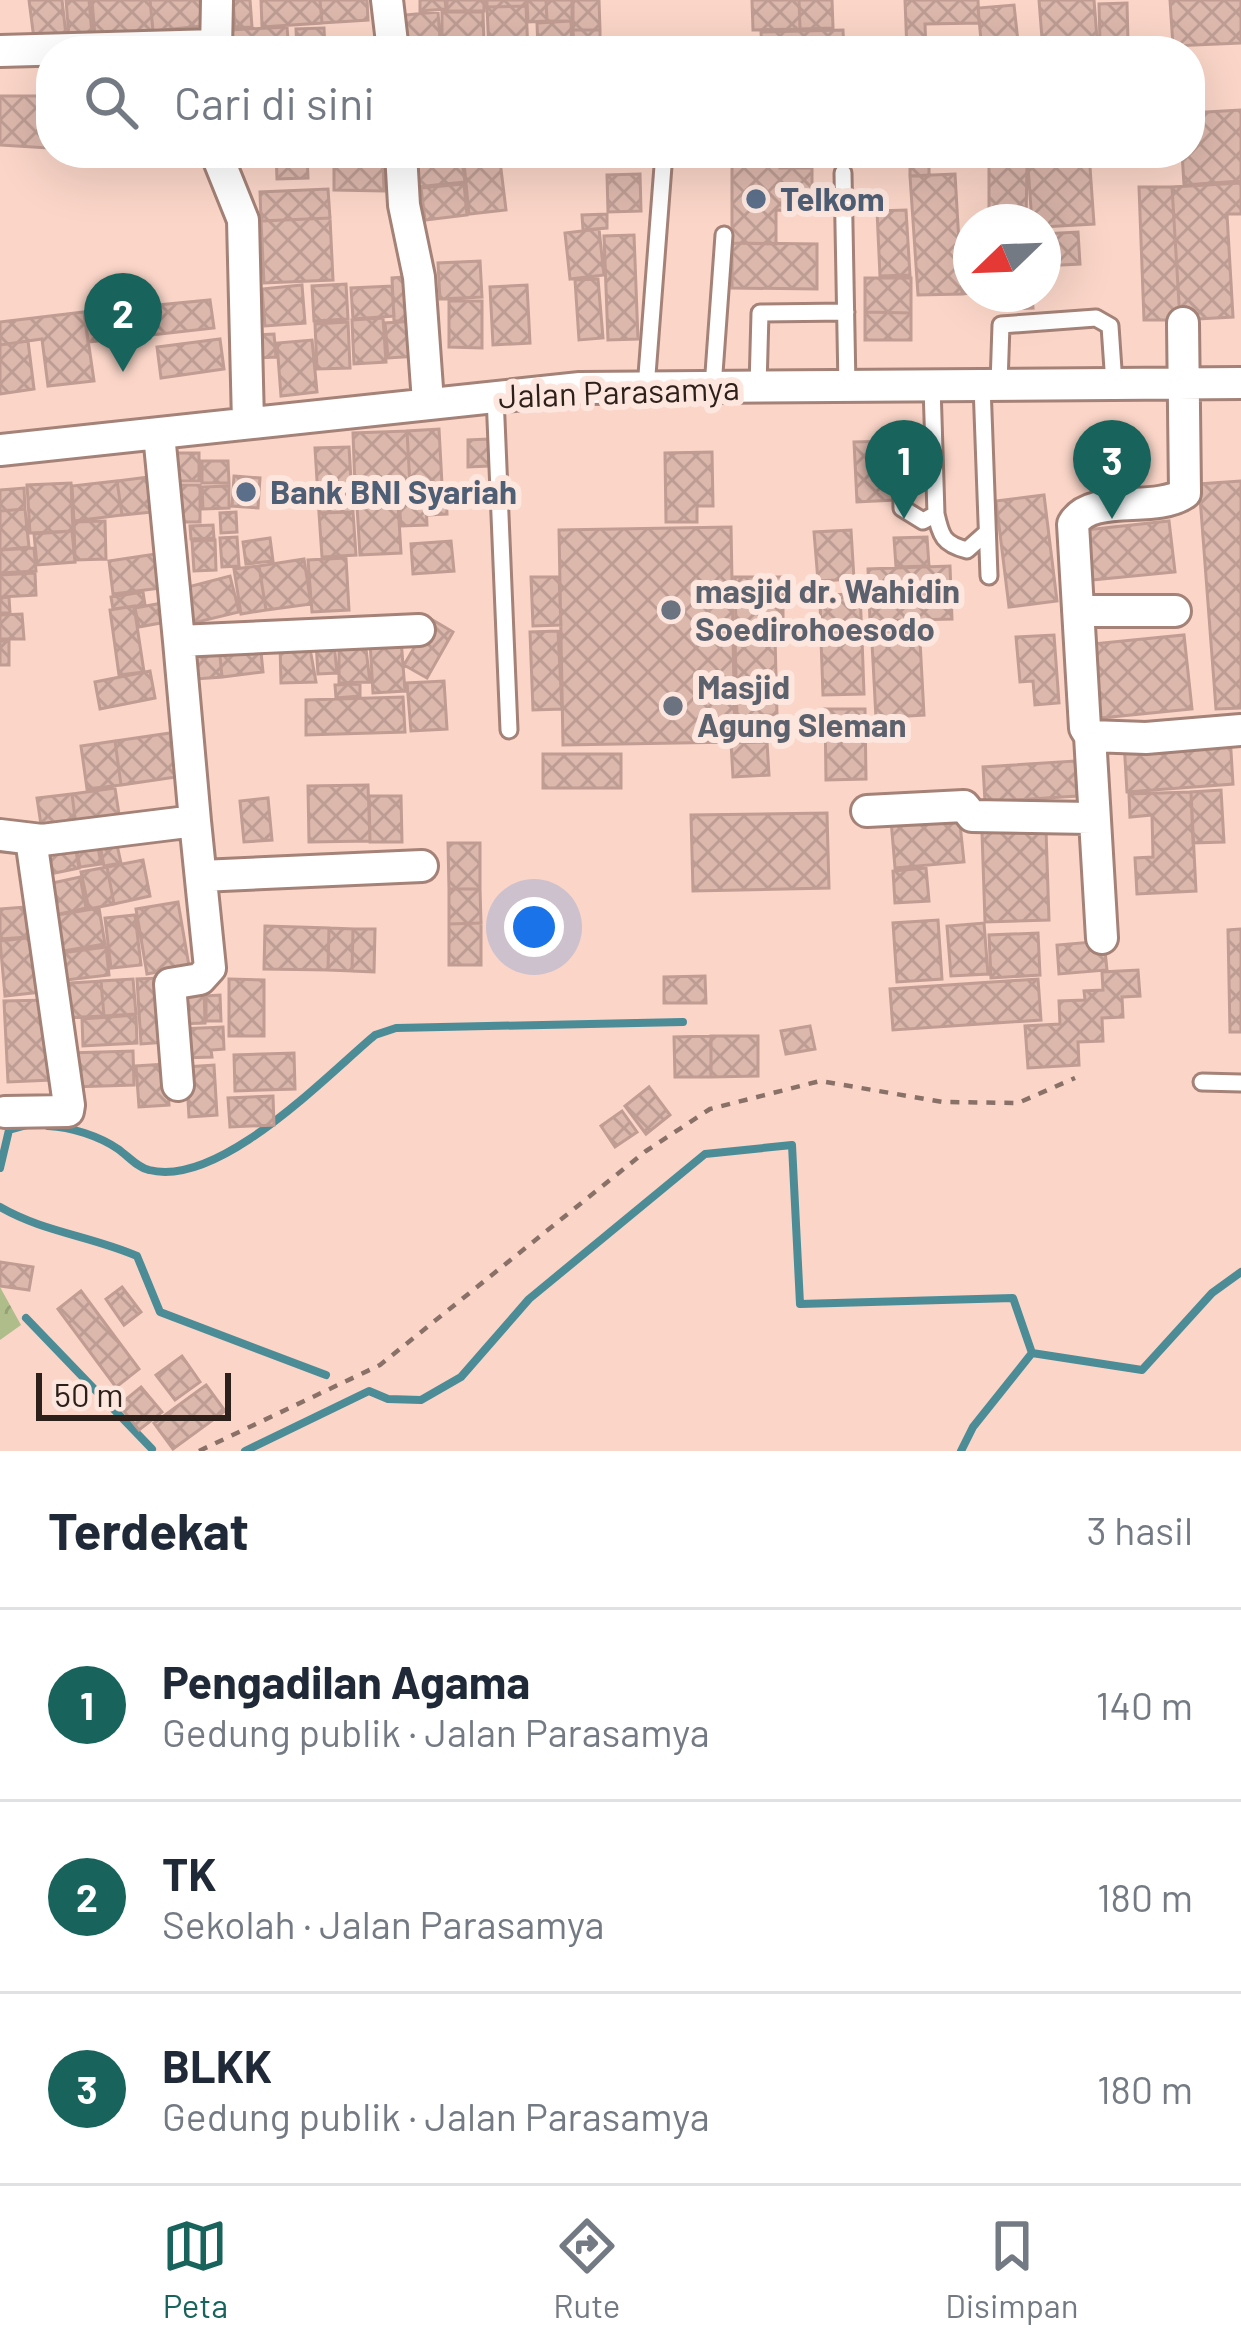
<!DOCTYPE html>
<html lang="id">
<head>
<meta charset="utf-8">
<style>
  body { margin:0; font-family:Barlow,sans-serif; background:#f6f6f7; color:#1f2937 }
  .compass { position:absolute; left:953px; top:204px; width:108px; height:108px; border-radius:50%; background:#fff; box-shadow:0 12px 48px #0002; rotate:247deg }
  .scale { position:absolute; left:36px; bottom:30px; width:195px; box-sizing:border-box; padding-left:12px; border:6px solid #2d1f1a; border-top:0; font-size:33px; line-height:42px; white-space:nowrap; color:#2d1f1a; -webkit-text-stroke:9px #fde6de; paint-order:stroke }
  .you { position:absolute; left:534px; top:927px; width:42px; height:42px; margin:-30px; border:9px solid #fff; border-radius:50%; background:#1a73e8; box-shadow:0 0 0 18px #1a73e833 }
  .badge { display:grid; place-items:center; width:78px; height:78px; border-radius:50%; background:#18635b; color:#fff; font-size:39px; font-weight:700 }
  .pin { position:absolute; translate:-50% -99px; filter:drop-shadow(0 3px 6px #0008) }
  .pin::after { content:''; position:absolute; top:63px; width:42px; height:36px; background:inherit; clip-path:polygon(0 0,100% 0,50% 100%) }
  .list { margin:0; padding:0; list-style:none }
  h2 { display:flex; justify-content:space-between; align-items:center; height:156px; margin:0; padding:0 48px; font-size:51px }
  h2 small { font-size:39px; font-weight:400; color:#747a83 }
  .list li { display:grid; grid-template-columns:78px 1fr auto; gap:36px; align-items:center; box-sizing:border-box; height:192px; padding:0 48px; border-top:3px solid #e0e1e3 }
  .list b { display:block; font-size:45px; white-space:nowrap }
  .list p { margin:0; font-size:39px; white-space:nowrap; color:#747a83 }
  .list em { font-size:39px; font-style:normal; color:#747a83 }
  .icon { flex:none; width:66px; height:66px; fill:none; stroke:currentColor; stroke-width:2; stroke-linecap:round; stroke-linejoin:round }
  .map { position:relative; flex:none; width:1241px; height:1451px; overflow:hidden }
  .search { position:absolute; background:#fff; box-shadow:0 12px 48px #0002; left:36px; right:36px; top:36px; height:132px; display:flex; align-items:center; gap:30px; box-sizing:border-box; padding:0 42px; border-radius:48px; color:#747a83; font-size:45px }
  .sheet { height:732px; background:#fff }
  nav { display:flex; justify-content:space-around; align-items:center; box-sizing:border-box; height:168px; border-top:3px solid #e0e1e3; background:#fff; font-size:33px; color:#747a83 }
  nav a { display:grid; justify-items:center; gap:6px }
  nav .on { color:#18635b }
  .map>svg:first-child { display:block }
  .forest { fill:url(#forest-crowns) }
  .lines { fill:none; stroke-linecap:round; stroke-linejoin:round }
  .stream { stroke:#4c8c96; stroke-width:8 }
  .building { fill:url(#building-cross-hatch); stroke:#c09c92; stroke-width:3 }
  .lane-casing { stroke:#a48277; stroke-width:21 }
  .street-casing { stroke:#a48277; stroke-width:36 }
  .path { stroke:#897168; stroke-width:4.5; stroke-dasharray:9 9; stroke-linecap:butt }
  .lane { stroke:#fff; stroke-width:15 }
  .street { stroke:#fff; stroke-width:30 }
  .service-dot { fill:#5c6f8a; stroke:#fde6de; stroke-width:4.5 }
  .worship-dot { fill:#6b7280; stroke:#fde6de; stroke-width:4.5 }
  .labels { text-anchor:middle; stroke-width:12; stroke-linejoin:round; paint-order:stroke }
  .service-label { font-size:33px; font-weight:bold; fill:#4e5e75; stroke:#fde6de; text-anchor:start }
  .street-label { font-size:33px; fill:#2d1f1a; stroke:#fde6de }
  .worship-label { font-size:33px; font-weight:bold; fill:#5b616d; stroke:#fde6de; text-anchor:start }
</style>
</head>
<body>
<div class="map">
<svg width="1241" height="1451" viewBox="0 0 1241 1451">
  <defs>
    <pattern id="forest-crowns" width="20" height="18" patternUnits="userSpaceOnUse" patternTransform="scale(3)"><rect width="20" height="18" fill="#aebd8a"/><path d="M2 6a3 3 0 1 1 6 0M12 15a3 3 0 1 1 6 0" fill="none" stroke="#96a276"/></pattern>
    <pattern id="building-cross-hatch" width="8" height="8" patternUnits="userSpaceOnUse" patternTransform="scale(3)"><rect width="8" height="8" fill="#dcb7ac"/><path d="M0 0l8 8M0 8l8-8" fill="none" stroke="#bd9d93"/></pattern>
  </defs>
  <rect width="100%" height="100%" fill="#fad5c8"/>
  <path class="forest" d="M0 1287 21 1325 0 1340Z"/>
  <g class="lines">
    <path class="stream" d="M48 1126C71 1127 99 1136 118 1149 128 1156 138 1168 149 1170 219 1188 324 1078 375 1035L396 1028 683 1022
      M0 1168 9 1130 27 1125
      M0 1207C43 1232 91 1236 137 1256L160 1312 326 1375
      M26 1318 152 1449
      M245 1451 369 1391 388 1399 421 1400 461 1377 529 1299 705 1154 792 1145 800 1304 1013 1298 1032 1353
      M961 1451 973 1427 1032 1353 1142 1370 1212 1293 1241 1272"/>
  </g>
  <path class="building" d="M29 0H62L66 35 34 39Z
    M66 0H89L92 35 69 37Z
    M92 0H150L153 31 95 37Z
    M150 0H200L202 26 153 31Z
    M233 0H250L252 27 235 28Z
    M261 0H320L322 23 262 27Z
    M320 0H367L368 20 322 23Z
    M420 0H445L446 9 420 11Z
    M447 0H484V11H447Z
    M487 0H526V6L487 7Z
    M527 0H546L547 21 528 22Z
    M546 0H572V21H547Z
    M573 0H599L600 30H573Z
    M752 0H799L800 29 753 30Z
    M799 0H832L833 28 800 29Z
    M905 0H978L979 23 925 24 926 51H907Z
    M1039 0H1094L1098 51H1043Z
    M1170 0H1241V43L1173 46Z
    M1127 3 1128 41 1100 42 1099 4Z
    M1014 5 1019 51H982L978 8Z
    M526 6 528 51H489L487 7Z
    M438 12 440 39 407 41 405 15Z
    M442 12H483L484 45H442Z
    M571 21 572 51H538L537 23Z
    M287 27 289 51H231L229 30Z
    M324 28 325 51H297L296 29Z
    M573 30H600V51H574Z
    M843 30 844 51H762L761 32Z
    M435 40 436 51H406L405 42Z
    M366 46V51H334V47Z
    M0 96H49L48 148 0 145Z
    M1241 110V181L1184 185 1182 153H1190V113Z
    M276 153H307L308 178 277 179Z
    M412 153H461L465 182 416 187Z
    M463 153H499L506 210 469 214Z
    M732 153H781L780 168H812V211L776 210V244L732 243Z
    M910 153H929V176H910Z
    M1027 153H1089L1094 224 1043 227V222H1032Z
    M334 164 383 165 384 191 334 190Z
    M989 165H1027L1026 222H989Z
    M640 174 641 211 608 212 607 175Z
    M955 174 962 294 918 295 910 176Z
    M1241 183V214H1227L1233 317 1180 320 1172 187Z
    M464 184 467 215 425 220 421 188Z
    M1139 187H1172L1180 320H1144Z
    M328 189 330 218 261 221 260 192Z
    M906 210 910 275 880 276 877 211Z
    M607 214V228L583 230 582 215Z
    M330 218 333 280 264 283 261 221Z
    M599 229 604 275 570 279 565 233Z
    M1078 232 1080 264 1043 266V234Z
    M634 235 638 339 608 340 604 236Z
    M732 243 817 244V289L732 288Z
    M480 261 482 297 440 299 438 263Z
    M417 276 419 321H394L392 278Z
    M961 277H971V293L962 294Z
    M865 278H911V313L865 312Z
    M598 279 603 338 579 340 575 280Z
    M346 284 348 319 314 321 312 286Z
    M302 285 305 323 265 326 262 289Z
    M527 285 530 343 493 345 490 287Z
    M392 286 394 316 353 319 351 288Z
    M1006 294H1032L1033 308 1006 309Z
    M210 300 214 328 88 342 84 312Z
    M449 301H482V348L449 347Z
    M84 312 94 381 48 386 42 339 0 345V322Z
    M865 312 911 313V340H865Z
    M383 318 386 362 354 364 352 320Z
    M415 321 418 356 388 358 385 323Z
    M348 322 350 368 317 369 315 324Z
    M274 334 276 357 256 358 254 335Z
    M220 339 224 369 161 378 157 347Z
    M312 340 317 392 281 396 277 343Z
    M28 341 34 389 0 394V345Z
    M439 429 442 484 410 486 407 431Z
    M407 431 410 486 355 488 353 433Z
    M488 439 489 466 468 467V440Z
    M893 441 895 500 857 502 854 442Z
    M349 447 353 512 319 513 315 448Z
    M712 452 713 506H697V522H666L665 453Z
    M173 453H199V481H173Z
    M202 461H228L229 483H202Z
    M234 476 260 478 258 508 232 506Z
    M149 477 153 512 122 515 117 481Z
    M117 481 122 515 74 521 72 486Z
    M1241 481V708L1216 709 1199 484Z
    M71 483 73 531 30 533 27 485Z
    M173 485H200V522H174Z
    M229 486V508L203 509 202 487Z
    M425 486 427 525 401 526 398 488Z
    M397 487 401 553 360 555 356 490Z
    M24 488 25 509 0 511V490Z
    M429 493H446L447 514 429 515Z
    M1044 495 1057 601 1009 607 996 501Z
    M25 509 29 547 0 550V511Z
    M236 512 237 532 221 533 220 513Z
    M353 512 356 555 322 557 319 513Z
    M105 521 106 559 75 560 74 522Z
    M1169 521 1175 572 1081 581 1076 531Z
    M213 525 214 538 191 539 190 526Z
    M731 527 735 742 563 745 559 530Z
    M851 530 854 579 818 581 814 532Z
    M72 531 75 562 37 565 34 534Z
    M237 537 239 566 222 567 220 538Z
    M927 537 929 566 896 567 894 538Z
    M270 538 273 561 246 564 243 542Z
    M215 540 216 570 194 571 192 541Z
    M451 541 454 571 413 574 411 544Z
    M34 548 36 571 0 573V550Z
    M156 554 161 588 113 594 109 561Z
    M346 558 349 610 312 612 308 560Z
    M304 559 311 604 266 610 259 566Z
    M259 566 266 610 241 614 234 569Z
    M950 566 952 619 870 621 868 569Z
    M35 573 36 595 0 597V575Z
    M230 576 239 612 193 623 184 588Z
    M531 577H559L561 625 533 626Z
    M735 577H783V629H736Z
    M143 592 145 605 113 609 111 597Z
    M860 594 862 638 821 640 820 595Z
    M9 597 10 613H0V598Z
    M162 603 166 622 139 627 135 608Z
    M134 606 144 672 119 675 110 610Z
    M22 614 24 639H0V615Z
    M431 619 453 632 427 678 404 665Z
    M919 622 924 715 876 718 871 624Z
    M558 631 562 709 533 710 530 632Z
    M1054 635 1059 703 1035 705 1033 681 1020 682 1016 637Z
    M1184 635 1192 709 1100 718 1092 644Z
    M735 637H775L777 715 737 716Z
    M862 638 864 694 823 695 821 640Z
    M401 639 405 691 373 693 370 641Z
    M0 641H9V665H0Z
    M339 641H365L370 682 339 683Z
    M260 642 263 672 222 677 219 646Z
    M316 642 334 643 337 673 318 674Z
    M309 643 316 682 281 683 280 644Z
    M219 646 222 677 196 679 193 649Z
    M150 671 155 698 100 709 95 682Z
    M444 681 447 729 411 731 407 683Z
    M360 684V696L336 698 335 685Z
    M403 697 405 732 306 735V700Z
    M825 709H865L866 779 826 780Z
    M170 733 176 777 121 785 115 741Z
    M1230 735 1233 784 1127 792 1124 742Z
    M115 741 121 785 87 789 81 746Z
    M767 742 769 775 733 777 731 743Z
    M543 754H621V788H543Z
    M1075 761 1077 796 985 802 983 767Z
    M368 785 370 841 309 842 308 786Z
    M115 788 120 821 76 826 72 794Z
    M1221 790 1224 842 1193 843 1191 792Z
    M1191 792 1196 891 1137 894 1135 858 1153 857 1152 815 1130 817 1129 794Z
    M72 794 76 826 42 831 37 798Z
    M369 796H401L402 842H370Z
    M268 798 272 840 244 842 240 801Z
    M827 813 829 888 693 891 691 815Z
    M959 815 964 862 895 868 891 820Z
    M1046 830 1049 920 985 922 982 832Z
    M115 836 121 863 104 866 99 840Z
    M97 842 101 864 80 867 76 846Z
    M448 843H480V889H449Z
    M75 846 79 868 50 874 45 853Z
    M143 860 150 896 114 904 107 867Z
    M107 867 114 904 89 909 81 872Z
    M926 868 929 901 895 903 893 871Z
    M80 877 86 908 46 917 39 886Z
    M449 889H480L481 923 449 924Z
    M178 902 189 966 147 974 136 909Z
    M25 907 28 937 0 939V909Z
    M99 908 105 944 51 953 45 917Z
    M135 915 141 965 111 968 105 918Z
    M938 920 942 979 897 982 893 923Z
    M481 923V965H449V924Z
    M984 923 988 974 951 976 947 926Z
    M265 926 329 928 328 970 264 969Z
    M329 928 353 929 352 971 328 970Z
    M353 929H375L374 972 352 971Z
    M1241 929V1032H1230L1228 930Z
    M1038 933 1040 975 991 978 989 935Z
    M36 937 42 992 5 996 0 941Z
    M1104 941 1107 970 1059 974 1057 945Z
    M106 947 109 975 57 981 54 954Z
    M1138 970 1140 996 1122 997 1123 1017 1102 1018 1103 1041 1078 1042 1079 1065 1028 1068 1025 1026 1060 1024 1059 1001 1085 1000 1084 991 1103 990 1102 972Z
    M705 976 706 1003H664V977Z
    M162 978 166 1042 141 1044 137 979Z
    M133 979 136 1014 104 1016 101 981Z
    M229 979 264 980V1036H229Z
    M1038 979 1041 1020 893 1030 890 989Z
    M101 981 104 1016 59 1018 56 984Z
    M173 987H204L205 1023 175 1024Z
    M220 995 221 1021H206V996Z
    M47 1000 51 1080 8 1082 4 1001Z
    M136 1015 137 1043 83 1046 82 1019Z
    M810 1026 815 1049 786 1054 781 1031Z
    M223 1027 224 1049 211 1050 212 1057 181 1058 180 1029Z
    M711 1036V1077H675L674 1037Z
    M711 1036H758V1076L711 1077Z
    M133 1051 134 1085 70 1087 69 1053Z
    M294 1053 295 1089 235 1091 234 1055Z
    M166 1064 169 1105 139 1107 136 1066Z
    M214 1065 217 1115 189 1117 186 1067Z
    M649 1087 670 1115 646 1134 625 1106Z
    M273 1096 274 1125 230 1127 228 1098Z
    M622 1111 637 1132 615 1147 601 1126Z
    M0 1262 33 1267 29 1290 0 1286Z
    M122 1287 141 1312 124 1325 106 1299Z
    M81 1291 139 1369 116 1387 58 1309Z
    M182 1356 200 1382 175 1400 156 1375Z
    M206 1385 225 1411 173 1449 154 1423Z
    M141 1387 162 1412 139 1430 119 1405Z"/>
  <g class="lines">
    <g class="lane-casing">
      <path id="lane" d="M843 173 847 386
        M999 384 1001 325 1096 318 1110 326 1114 384
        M982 385 989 576
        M713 387 724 235
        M758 387 760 313 846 312
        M646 388 664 153
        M495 396 509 730
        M901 451 902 508 923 521 936 514 932 386
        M936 514C941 536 943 544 967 550L985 534
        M1202 1082 1241 1083"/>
    </g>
    <g class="street-casing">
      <path id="street" d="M387 0 393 51
        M0 51 216 45
        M216 51 217 0
        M216 153 243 220 248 422
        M401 153 404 205 419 277 428 402
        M1183 323 1185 493C1155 514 1091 492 1073 524L1085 728 1090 736 1146 738 1241 730
        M159 434 179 641 419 630
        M0 450 580 388 1241 383
        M1078 611H1175
        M1090 736 1102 938
        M867 811 964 806 972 816 1091 818
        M0 835 42 840 195 821 179 641
        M201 876 422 866
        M178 1085 170 984 200 979 210 968 195 821
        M5 1112 68 1111 69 1105 31 839"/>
    </g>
    <path class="path" d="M199 1451 380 1365 646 1151 710 1109 820 1081 943 1102 1018 1103 1075 1078"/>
    <use href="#lane" class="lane"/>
    <use href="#street" class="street"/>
  </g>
  <g class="service-dot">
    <circle cx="756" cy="199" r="12"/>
    <circle cx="246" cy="492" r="12"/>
  </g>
  <g class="worship-dot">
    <circle cx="671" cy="610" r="12"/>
    <circle cx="673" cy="706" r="12"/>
  </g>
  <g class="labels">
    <g class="service-label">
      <text x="780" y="211">Telkom</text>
      <text x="270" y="504">Bank BNI Syariah</text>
    </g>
    <g class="street-label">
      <text transform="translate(619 392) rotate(-2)" y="12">Jalan Parasamya</text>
    </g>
    <g class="worship-label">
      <text x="695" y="603">masjid dr. Wahidin<tspan x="695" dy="38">Soedirohoesodo</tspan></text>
      <text x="697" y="699">Masjid<tspan x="697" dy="38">Agung Sleman</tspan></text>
    </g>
  </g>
</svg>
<svg class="compass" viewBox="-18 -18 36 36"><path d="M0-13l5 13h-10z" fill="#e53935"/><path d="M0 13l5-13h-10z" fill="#747a83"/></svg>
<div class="scale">50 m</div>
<div class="you"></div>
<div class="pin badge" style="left:904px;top:519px">1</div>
<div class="pin badge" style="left:123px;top:372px">2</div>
<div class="pin badge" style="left:1112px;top:519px">3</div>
<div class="search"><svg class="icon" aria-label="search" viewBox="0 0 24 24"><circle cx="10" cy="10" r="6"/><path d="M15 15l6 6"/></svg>Cari di sini</div>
</div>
<section class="sheet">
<h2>Terdekat<small>3 hasil</small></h2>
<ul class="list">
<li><span class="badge">1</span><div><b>Pengadilan Agama</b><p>Gedung publik · Jalan Parasamya</p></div><em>140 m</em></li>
<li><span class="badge">2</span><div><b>TK</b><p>Sekolah · Jalan Parasamya</p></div><em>180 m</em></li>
<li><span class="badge">3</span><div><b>BLKK</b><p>Gedung publik · Jalan Parasamya</p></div><em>180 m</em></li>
</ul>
</section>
<nav>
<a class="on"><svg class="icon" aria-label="map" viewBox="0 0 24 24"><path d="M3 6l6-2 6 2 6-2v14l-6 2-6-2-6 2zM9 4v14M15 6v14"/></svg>Peta</a>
<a><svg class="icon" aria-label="directions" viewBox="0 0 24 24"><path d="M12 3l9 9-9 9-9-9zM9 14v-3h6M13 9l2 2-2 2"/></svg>Rute</a>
<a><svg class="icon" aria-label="saved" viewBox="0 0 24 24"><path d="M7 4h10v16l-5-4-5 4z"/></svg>Disimpan</a>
</nav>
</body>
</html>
